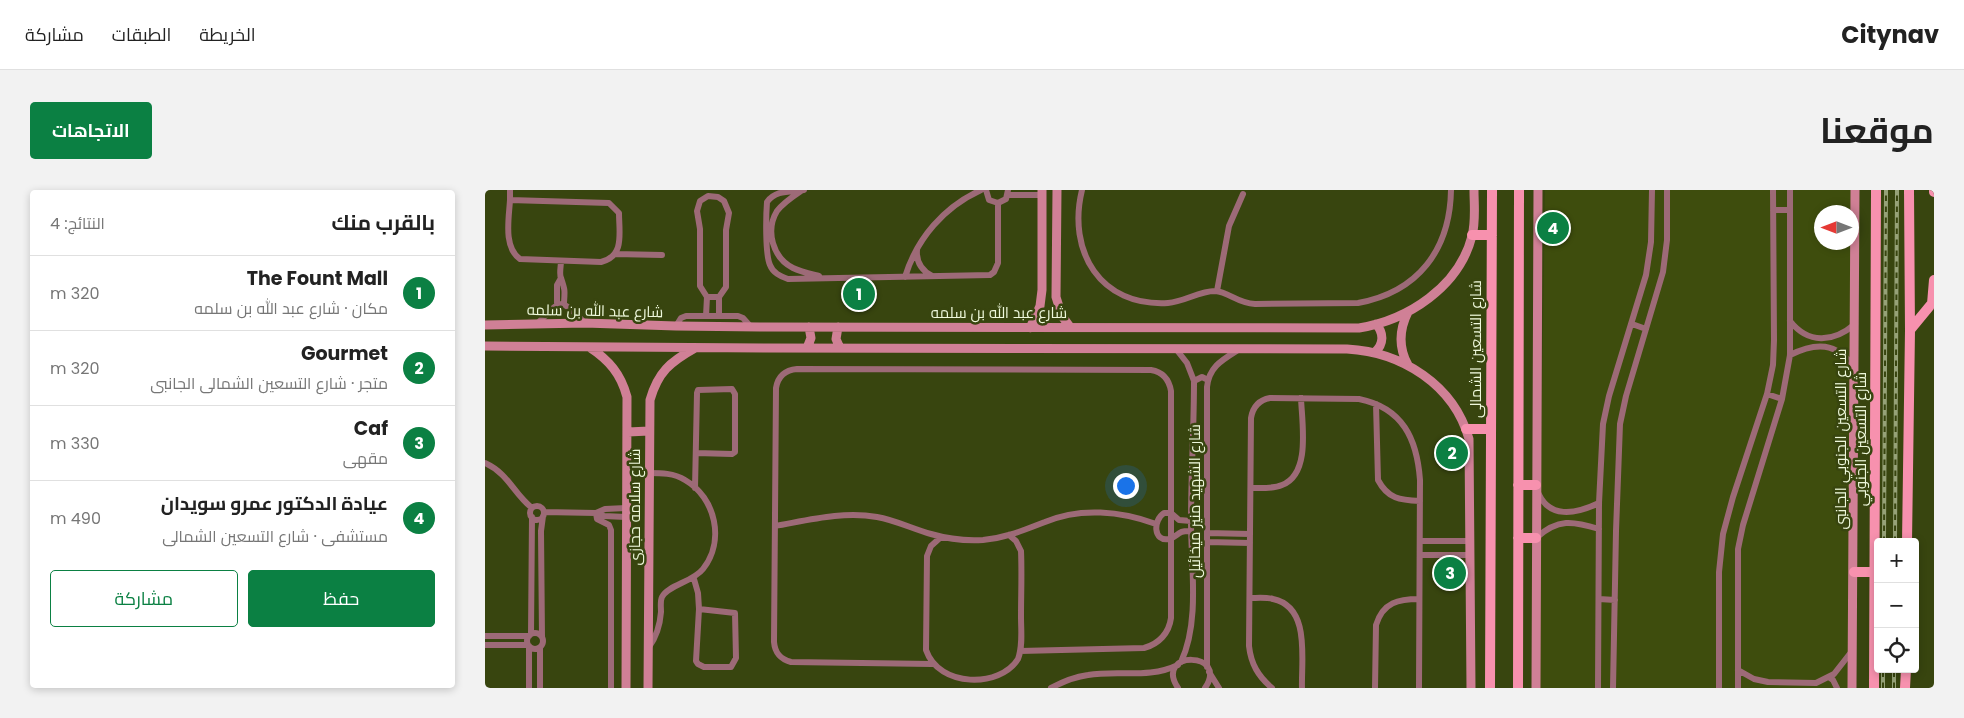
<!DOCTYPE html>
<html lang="ar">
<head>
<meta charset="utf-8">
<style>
  body { margin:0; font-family:Poppins,Cairo,sans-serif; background:#f2f2f2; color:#222; direction:rtl }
  .controls { position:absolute; right:15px; bottom:15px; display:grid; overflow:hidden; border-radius:5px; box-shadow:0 2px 8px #0003 }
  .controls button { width:45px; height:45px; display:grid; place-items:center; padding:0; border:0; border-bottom:1px solid #e0e0e0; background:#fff; color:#222; font:25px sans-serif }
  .compass { position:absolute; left:1329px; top:15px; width:45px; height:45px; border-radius:50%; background:#fff; box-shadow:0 2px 8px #0003; rotate:270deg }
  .you { position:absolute; left:640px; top:295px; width:18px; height:18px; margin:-12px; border:4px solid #fff; border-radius:50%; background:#1a73e8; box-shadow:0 0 0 8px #1a73e833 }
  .badge { display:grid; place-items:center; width:32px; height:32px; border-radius:50%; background:#0b8043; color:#fff; font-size:16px; font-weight:700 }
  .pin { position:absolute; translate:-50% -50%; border:2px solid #fff; box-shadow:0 1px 5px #0006 }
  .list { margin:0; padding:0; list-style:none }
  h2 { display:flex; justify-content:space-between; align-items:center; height:65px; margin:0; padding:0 20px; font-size:21px }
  h2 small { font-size:16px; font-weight:400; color:#767676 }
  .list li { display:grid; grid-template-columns:32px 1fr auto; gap:15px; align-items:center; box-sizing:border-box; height:75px; padding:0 20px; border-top:1px solid #e0e0e0 }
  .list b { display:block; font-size:19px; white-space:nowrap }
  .list p { margin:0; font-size:16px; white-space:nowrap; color:#767676 }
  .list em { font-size:16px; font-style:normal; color:#767676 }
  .actions { display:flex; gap:10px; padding:15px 20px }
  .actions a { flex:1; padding:11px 0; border:1px solid #0b8043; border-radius:5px; text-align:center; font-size:18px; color:#0b8043 }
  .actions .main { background:#0b8043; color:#fff }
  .icon { flex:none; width:28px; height:28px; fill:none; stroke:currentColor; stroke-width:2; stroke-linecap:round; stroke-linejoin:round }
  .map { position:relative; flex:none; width:1449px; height:498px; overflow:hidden; direction:ltr; border-radius:5px }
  header { display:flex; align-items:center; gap:30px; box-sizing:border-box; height:70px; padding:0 25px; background:#fff; border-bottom:1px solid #e0e0e0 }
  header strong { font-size:24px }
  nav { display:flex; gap:28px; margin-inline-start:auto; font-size:18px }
  .intro { display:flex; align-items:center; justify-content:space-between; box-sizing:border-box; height:120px; padding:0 30px }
  h1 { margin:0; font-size:35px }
  .button { padding:12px 22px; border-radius:5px; background:#0b8043; color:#fff; font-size:18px; font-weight:700 }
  main { display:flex; gap:30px; padding:0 30px }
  aside { flex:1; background:#fff; border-radius:5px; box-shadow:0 2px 8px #0003 }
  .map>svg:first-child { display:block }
  .built { fill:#3e4d0d; fill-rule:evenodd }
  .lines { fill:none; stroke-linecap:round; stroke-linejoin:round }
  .street { stroke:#9d6a77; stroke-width:6 }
  .secondary { stroke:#d08096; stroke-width:9 }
  .primary { stroke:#f791ae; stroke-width:10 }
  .rail-casing { stroke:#96a278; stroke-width:4 }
  .rail { stroke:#38450f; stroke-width:2; stroke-dasharray:5.5; stroke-linecap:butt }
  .labels { text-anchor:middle; stroke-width:5; stroke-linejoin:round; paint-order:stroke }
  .street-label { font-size:15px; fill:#eef8db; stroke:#38450f }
</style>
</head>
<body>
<header>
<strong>Citynav</strong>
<nav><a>الخريطة</a><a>الطبقات</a><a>مشاركة</a></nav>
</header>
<div class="intro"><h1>موقعنا</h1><a class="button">الاتجاهات</a></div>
<main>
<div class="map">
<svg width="1449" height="498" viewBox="0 0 1449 498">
  <rect width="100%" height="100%" fill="#38450f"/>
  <path class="built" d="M1060 0H1368L1364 498H1053ZM1336 22H1366V52H1336Z"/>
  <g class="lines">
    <path class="street" d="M319 0C304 2 291 0 282 12 281 25 280 64 285 75 288 83 295 86 303 89L505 85 509 82 513 73V13
      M501 0 504 10 513 13 521 9 523 0
      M597 0C582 61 615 117 683 113 699 112 714 101 730 101 744 102 752 113 770 114L873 113C933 102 965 60 966 0
      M316 1C307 7 298 13 292 21 280 41 288 68 308 78 316 82 326 84 334 86
      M523 5H557
      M223 6 233 7 239 11 244 23 241 40V97L234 107H222L215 96V39L212 21 215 11Z
      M25 10 124 13 134 23C134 43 140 66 116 72L35 69C18 57 24 28 25 10Z
      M25 10V0
      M1288 20H1305
      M432 60C431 72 436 80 447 86
      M130 64 177 65
      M76 71C76 76 74 84 76 88 80 100 80 100 79 113
      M420 87C432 48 459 17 496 0
      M732 101 744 36 758 4
      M234 107V126
      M72 113V95L76 88
      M221 126 222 107
      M1305 131C1323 154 1348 153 1370 134
      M53 133C78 107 75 109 100 133
      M1147 134 1161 139
      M191 136 196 128 201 126H253L258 128 266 137
      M691 159 702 173 709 191C709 238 706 285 706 332 706 376 715 432 696 472
      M1305 165C1331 152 1351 152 1369 177
      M709 191 717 187 723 190
      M1282 204 1297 209
      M891 214 893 290C903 309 915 310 935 311
      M0 273C24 284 28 303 47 318
      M163 283C176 283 189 283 200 290 231 308 240 351 218 379 208 392 183 395 177 407 175 411 176 417 176 422 175 435 172 446 164 457
      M210 298 212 203 213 200 247 199 250 204V262L247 264 211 263
      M766 298C776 298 788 299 797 295 826 284 817 234 816 208
      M1052 300C1063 330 1091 324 1114 313
      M45 323a7 7 0 1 1 14 0a7 7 0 1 1-14 0Z
      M59 322 111 323 119 326 141 327
      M111 323 112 329 124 335 126 340V498
      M111 323 120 319 141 318
      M706 331 694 330 686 323H679C668 330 668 352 684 349 693 347 692 340 706 341
      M290 336C324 330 358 321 392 327 410 330 428 339 446 344 463 349 481 351 498 350 521 348 539 340 560 332 595 317 636 321 671 334
      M722 343 765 344
      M456 347 446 356 442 366 441 460C454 498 515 498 533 469 538 456 536 440 536 427 536 405 537 383 536 361L531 351 524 345
      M1051 348C1073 328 1088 331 1114 339
      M935 351H986
      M722 352 765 353
      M935 365H986
      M209 389 213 403 214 419
      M765 408C772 408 781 407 788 409 826 417 816 470 817 498
      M1114 409 1130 410
      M214 419 250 423 251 468 246 477H219L213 474 211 471Z
      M42 451a8 8 0 1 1 16 0a8 8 0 1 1-16 0Z
      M46 444 47 327
      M0 446H44
      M57 447 56 341 58 326
      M0 455H43
      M44 456V498
      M55 458V498
      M447 474 306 472C295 469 290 463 289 452L291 198C293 186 301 180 312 179L666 180C678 182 684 189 686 201V428C684 443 674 454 659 458L535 461
      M722 477V197C724 177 737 170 753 160
      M1253 480 1269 489 1283 492 1331 493 1349 484 1367 461
      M724 482 734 498
      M1344 487 1348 490 1352 498
      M566 498C577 492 589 487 603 485 633 480 664 489 693 475
      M693 498C668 460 745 461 720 498
      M787 498C773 486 766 474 764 456L766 228C768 216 774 210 785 208L874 209C918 218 932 249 935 290L934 498
      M890 498 891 435C898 412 914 409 934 409
      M1113 498 1114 313 1118 234 1124 206 1161 85 1166 52 1167 0
      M1128 498 1131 341 1135 234 1141 206 1178 82 1182 50V0
      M1234 498V382L1238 344 1248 307 1282 204 1288 175 1289 150 1288 0
      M1253 498V359L1258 335 1297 209 1305 165V0"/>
    <path class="secondary" d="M572 0 571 107 577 126 585 137
      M0 135 100 133 191 136 275 137 874 138C923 130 974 97 987 46 991 31 989 15 989 0
      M353 137 351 149 355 158
      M545 138 555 116 557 100V0
      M0 156 280 158 862 159C917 162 969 195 984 249L986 498
      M104 157C124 170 136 184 142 207L141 498
      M322 158 326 148 324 137
      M890 162C899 154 899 143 891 134
      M923 175C913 157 914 140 923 122
      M143 242 164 241
      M163 498 165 210C173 182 185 172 210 158
      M1051 498 1053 0
      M1367 498 1370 0"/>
    <path class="primary" d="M1449 0V2
      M987 45H1007
      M1447 114 1449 90
      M1425 140 1449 111
      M981 239H1006
      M1033 295H1051
      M1033 348H1051
      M1422 352 1425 140 1424 0
      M1369 382H1390
      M1005 498 1007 0
      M1033 498 1034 0
      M1389 498 1391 0
      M1420 498 1421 479"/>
    <g class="rail-casing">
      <path id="rail" d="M1399 352 1401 0
        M1410 352 1412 0
        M1398 498V479
        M1409 498V479"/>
    </g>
    <use href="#rail" class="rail"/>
  </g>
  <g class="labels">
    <g class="street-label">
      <text transform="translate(110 121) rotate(1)" y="5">شارع عبد الله بن سلمه</text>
      <text x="514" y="128">شارع عبد الله بن سلمه</text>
      <text transform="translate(991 159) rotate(-90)" y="5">شارع التسعين الشمالى</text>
      <text transform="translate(1356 249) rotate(-90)" y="5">شارع التسعين الجنوبي الجانبى</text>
      <text transform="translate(1376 249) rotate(-90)" y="5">شارع التسعين الجنوبي</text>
      <text transform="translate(710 311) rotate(-90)" y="5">شارع الشهيد منير ميخائيل</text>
      <text transform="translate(150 317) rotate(-90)" y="5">شارع سلامه حجازى</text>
    </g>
  </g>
</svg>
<div class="controls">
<button>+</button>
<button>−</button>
<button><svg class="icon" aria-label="locate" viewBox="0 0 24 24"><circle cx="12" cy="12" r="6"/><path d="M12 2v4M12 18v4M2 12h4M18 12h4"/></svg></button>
</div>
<svg class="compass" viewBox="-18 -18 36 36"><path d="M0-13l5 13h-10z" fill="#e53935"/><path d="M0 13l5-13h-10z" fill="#767676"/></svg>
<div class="you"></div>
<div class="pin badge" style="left:374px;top:104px">1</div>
<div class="pin badge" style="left:967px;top:263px">2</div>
<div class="pin badge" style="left:965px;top:383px">3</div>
<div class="pin badge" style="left:1068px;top:38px">4</div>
</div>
<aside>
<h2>بالقرب منك<small>النتائج: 4</small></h2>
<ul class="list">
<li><span class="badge">1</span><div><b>The Fount Mall</b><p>مكان · شارع عبد الله بن سلمه</p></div><em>320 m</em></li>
<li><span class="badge">2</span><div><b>Gourmet</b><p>متجر · شارع التسعين الشمالى الجانبى</p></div><em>320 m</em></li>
<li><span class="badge">3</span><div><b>Caf</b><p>مقهى</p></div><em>330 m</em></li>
<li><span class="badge">4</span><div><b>عيادة الدكتور عمرو سويدان</b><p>مستشفى · شارع التسعين الشمالى</p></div><em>490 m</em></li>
</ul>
<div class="actions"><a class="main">حفظ</a><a>مشاركة</a></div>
</aside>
</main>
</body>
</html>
